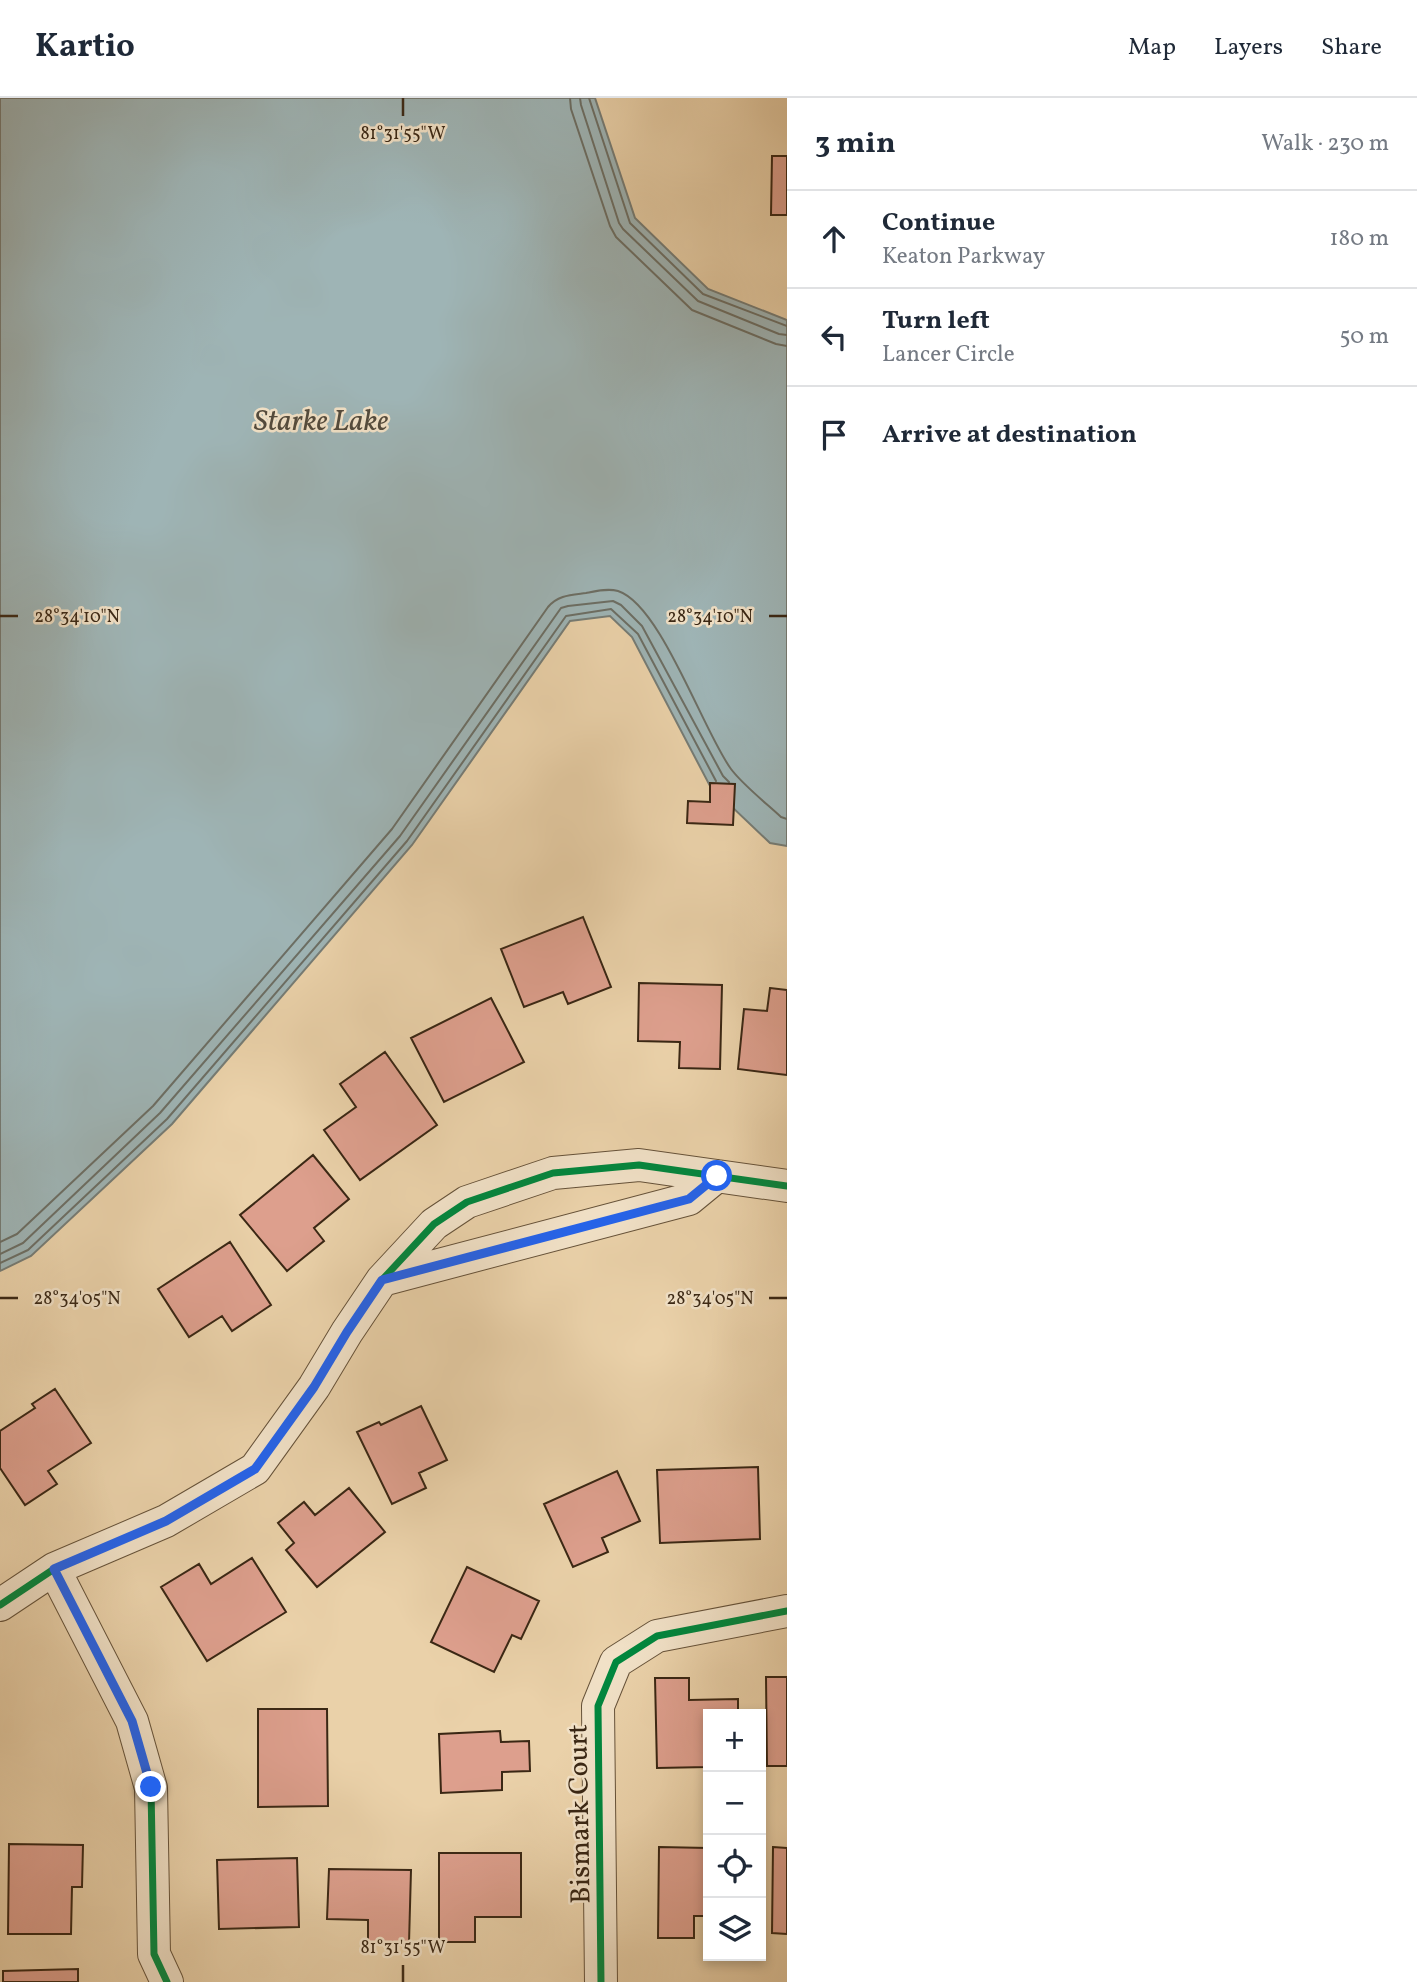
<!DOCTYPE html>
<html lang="en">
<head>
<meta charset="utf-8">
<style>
  body { margin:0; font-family:Vollkorn,serif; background:#f6f6f7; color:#1f2937 }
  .controls { position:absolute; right:21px; bottom:21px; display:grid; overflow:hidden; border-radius:0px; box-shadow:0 4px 10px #0003 }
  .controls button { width:63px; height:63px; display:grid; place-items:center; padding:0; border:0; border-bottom:2px solid #e0e1e3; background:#fff; color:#1f2937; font:35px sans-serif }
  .stop { position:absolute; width:21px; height:21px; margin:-16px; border:5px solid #2563eb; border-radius:50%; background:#fff }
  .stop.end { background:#2563eb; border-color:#fff; box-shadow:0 2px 7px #0008 }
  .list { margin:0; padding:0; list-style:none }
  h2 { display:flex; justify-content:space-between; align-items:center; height:91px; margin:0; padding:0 28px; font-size:30px }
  h2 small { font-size:23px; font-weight:400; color:#747a83 }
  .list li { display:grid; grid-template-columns:46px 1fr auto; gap:21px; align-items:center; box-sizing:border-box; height:98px; padding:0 28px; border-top:2px solid #e0e1e3 }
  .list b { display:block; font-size:26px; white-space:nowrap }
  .list p { margin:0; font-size:23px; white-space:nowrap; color:#747a83 }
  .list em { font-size:23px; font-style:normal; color:#747a83 }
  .icon { flex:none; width:38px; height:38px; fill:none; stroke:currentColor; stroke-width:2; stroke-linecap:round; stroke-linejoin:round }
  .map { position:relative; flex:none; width:787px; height:1884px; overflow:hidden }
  header { display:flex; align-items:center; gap:42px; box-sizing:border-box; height:98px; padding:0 35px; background:#fff; border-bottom:2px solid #e0e1e3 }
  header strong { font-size:33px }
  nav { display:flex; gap:38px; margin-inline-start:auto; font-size:24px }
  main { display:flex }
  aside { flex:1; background:#fff }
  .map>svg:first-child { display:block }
  .water { fill:#9eb4b5; stroke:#767c75; stroke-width:2 }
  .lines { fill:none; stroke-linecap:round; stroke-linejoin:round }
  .shore { stroke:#6c6e64; stroke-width:2 }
  .building { fill:#dd9f8d; stroke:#3a2714; stroke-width:2 }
  .street-casing { stroke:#665239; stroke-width:34 }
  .street { stroke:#f1e1c7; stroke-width:32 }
  .cycleway-casing { stroke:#f1e1c7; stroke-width:11 }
  .cycleway { stroke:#00873e; stroke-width:7 }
  .route { stroke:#2563eb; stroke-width:9 }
  .ticks { fill:none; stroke:#3a2714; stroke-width:2.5 }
  .labels { text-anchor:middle; stroke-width:5; stroke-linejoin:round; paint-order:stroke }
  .street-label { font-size:28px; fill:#3a2714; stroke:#f1e1c7 }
  .water-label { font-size:30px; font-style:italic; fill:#534a3c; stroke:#f1e1c7 }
  .ticks-label { font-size:18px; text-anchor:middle; fill:#3a2714; stroke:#f1e1c7; stroke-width:5; stroke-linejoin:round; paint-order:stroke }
</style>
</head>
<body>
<header>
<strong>Kartio</strong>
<nav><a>Map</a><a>Layers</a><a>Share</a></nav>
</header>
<main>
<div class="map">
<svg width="787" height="1884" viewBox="0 0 787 1884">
  <rect width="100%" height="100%" fill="#ead1a9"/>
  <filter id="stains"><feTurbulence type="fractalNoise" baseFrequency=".00286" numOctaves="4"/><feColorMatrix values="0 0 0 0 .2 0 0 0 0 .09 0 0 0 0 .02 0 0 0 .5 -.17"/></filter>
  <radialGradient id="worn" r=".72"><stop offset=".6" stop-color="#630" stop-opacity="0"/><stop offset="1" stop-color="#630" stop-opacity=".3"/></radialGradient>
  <path class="water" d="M0 0H595L635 120 708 191 787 222V748L770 745 710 688 632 539 610 518 570 523 412 747 172 1026 31 1158 0 1173Z"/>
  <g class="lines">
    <path class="shore" d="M570 0 571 11 610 128 616 139 692 212 776 246 787 248
      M580 0 581 7 619 125 623 131 698 203 779 236 787 237
      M589 0 630 125 703 196 787 228
      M0 1144 17 1136 153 1008 392 731 548 509C558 497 571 497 586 495 596 493 608 490 618 493 661 507 703 633 731 671 742 686 767 706 781 719L787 721
      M0 1156 23 1145 160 1015 400 738 561 510 568 508 613 503 621 507 642 528 723 678 729 684
      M0 1165 28 1152 167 1021 407 743 566 518 611 511 638 536 716 683"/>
  </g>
  <path class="building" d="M772 58H787V117H771Z
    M710 685 735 686 733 727 687 725 688 703 710 704Z
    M583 819 611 889 568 906 563 894 524 909 501 851Z
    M639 885 722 887 720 971 679 970 680 944 638 943Z
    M770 890 787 892V977L738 971 744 911 767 913Z
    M491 900 524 964 444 1004 411 940Z
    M385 954 437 1027 360 1082 324 1032 356 1009 340 986Z
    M313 1057 349 1101 314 1130 324 1143 287 1173 240 1117Z
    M230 1144 271 1207 232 1233 222 1218 189 1239 158 1191Z
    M55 1291 91 1345 48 1373 57 1386 25 1407 0 1370V1333L35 1310 32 1306Z
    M421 1308 447 1362 419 1375 426 1390 392 1406 357 1334 379 1324 381 1327Z
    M758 1369 760 1441 660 1445 657 1372Z
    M617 1373 640 1423 602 1440 608 1454 573 1469 544 1406Z
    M349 1390 385 1434 317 1489 286 1452 294 1445 278 1425 304 1404 315 1417Z
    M252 1460 286 1514 207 1563 161 1489 199 1466 211 1486Z
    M467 1469 539 1503 521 1541 512 1537 494 1574 431 1544Z
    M766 1579H787V1668H767Z
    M655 1580H689V1602L738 1601V1616H708V1669L657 1670Z
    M258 1611H327L328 1708 258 1709Z
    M500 1633 501 1644 529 1643 530 1673 502 1674V1692L441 1695 439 1636Z
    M9 1746 83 1747 82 1789H72L71 1836H8Z
    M659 1749 708 1750V1818H694V1840H658Z
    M773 1749 787 1750V1836L772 1835Z
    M439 1755H521V1819H475V1844H439Z
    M297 1760 299 1829 219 1831 217 1762Z
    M329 1771 411 1772 409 1845 368 1844V1822L327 1821Z
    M78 1871V1884H3V1873Z"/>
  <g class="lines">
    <g class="street-casing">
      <path id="street" d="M382 1182 689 1101 717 1078
        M54 1471 132 1623 151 1690 154 1856 167 1884
        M0 1507 54 1471 166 1423 255 1371 314 1289 347 1234 382 1182 434 1126 467 1104 553 1075 639 1067 787 1088
        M601 1884 598 1608 616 1564 657 1538 787 1513"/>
    </g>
    <use href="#street" class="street"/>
    <g class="cycleway-casing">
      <path id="cycleway" d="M54 1471 132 1623 151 1690 154 1856 167 1884
        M0 1507 54 1471 166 1423 255 1371 314 1289 347 1234 382 1182 434 1126 467 1104 553 1075 639 1067 787 1088
        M601 1884 598 1608 616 1564 657 1538 787 1513"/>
    </g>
    <use href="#cycleway" class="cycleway"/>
  </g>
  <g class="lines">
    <path class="route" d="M151 1689 132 1623 54 1471 166 1423 255 1371 314 1289 347 1234 382 1182 689 1101 717 1078"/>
  </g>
  <path class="ticks" d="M403 0V18M0 518H18M769 518H787M0 1200H18M769 1200H787M403 1867V1884"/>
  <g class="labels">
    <g class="street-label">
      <text transform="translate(578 1716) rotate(-91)" y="10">Bismark Court</text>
    </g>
    <g class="water-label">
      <text x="321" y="332">Starke Lake</text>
    </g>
  </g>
  <g class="ticks-label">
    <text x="403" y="41">81°31'55"W</text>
    <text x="77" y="524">28°34'10"N</text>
    <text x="710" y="524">28°34'10"N</text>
    <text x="77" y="1206">28°34'05"N</text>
    <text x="710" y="1206">28°34'05"N</text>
    <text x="403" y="1855">81°31'55"W</text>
  </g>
  <rect width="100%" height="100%" filter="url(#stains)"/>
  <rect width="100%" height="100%" fill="url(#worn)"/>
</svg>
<div class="controls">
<button>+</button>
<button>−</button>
<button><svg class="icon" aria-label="locate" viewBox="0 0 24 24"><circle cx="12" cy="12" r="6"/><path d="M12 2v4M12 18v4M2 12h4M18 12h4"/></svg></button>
<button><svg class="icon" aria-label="layers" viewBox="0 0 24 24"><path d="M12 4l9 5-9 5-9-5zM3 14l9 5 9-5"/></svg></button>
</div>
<div class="stop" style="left:717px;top:1078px"></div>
<div class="stop end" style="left:151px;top:1689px"></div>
</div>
<aside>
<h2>3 min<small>Walk · 230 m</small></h2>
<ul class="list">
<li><svg class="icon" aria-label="ahead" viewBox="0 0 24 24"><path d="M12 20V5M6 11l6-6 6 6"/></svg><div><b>Continue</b><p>Keaton Parkway</p></div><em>180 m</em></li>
<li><svg class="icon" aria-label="left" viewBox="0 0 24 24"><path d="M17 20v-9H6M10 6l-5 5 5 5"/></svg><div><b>Turn left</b><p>Lancer Circle</p></div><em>50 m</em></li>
<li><svg class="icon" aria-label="arrive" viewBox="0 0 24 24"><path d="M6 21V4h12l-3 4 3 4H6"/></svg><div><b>Arrive at destination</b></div></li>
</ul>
</aside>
</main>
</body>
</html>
